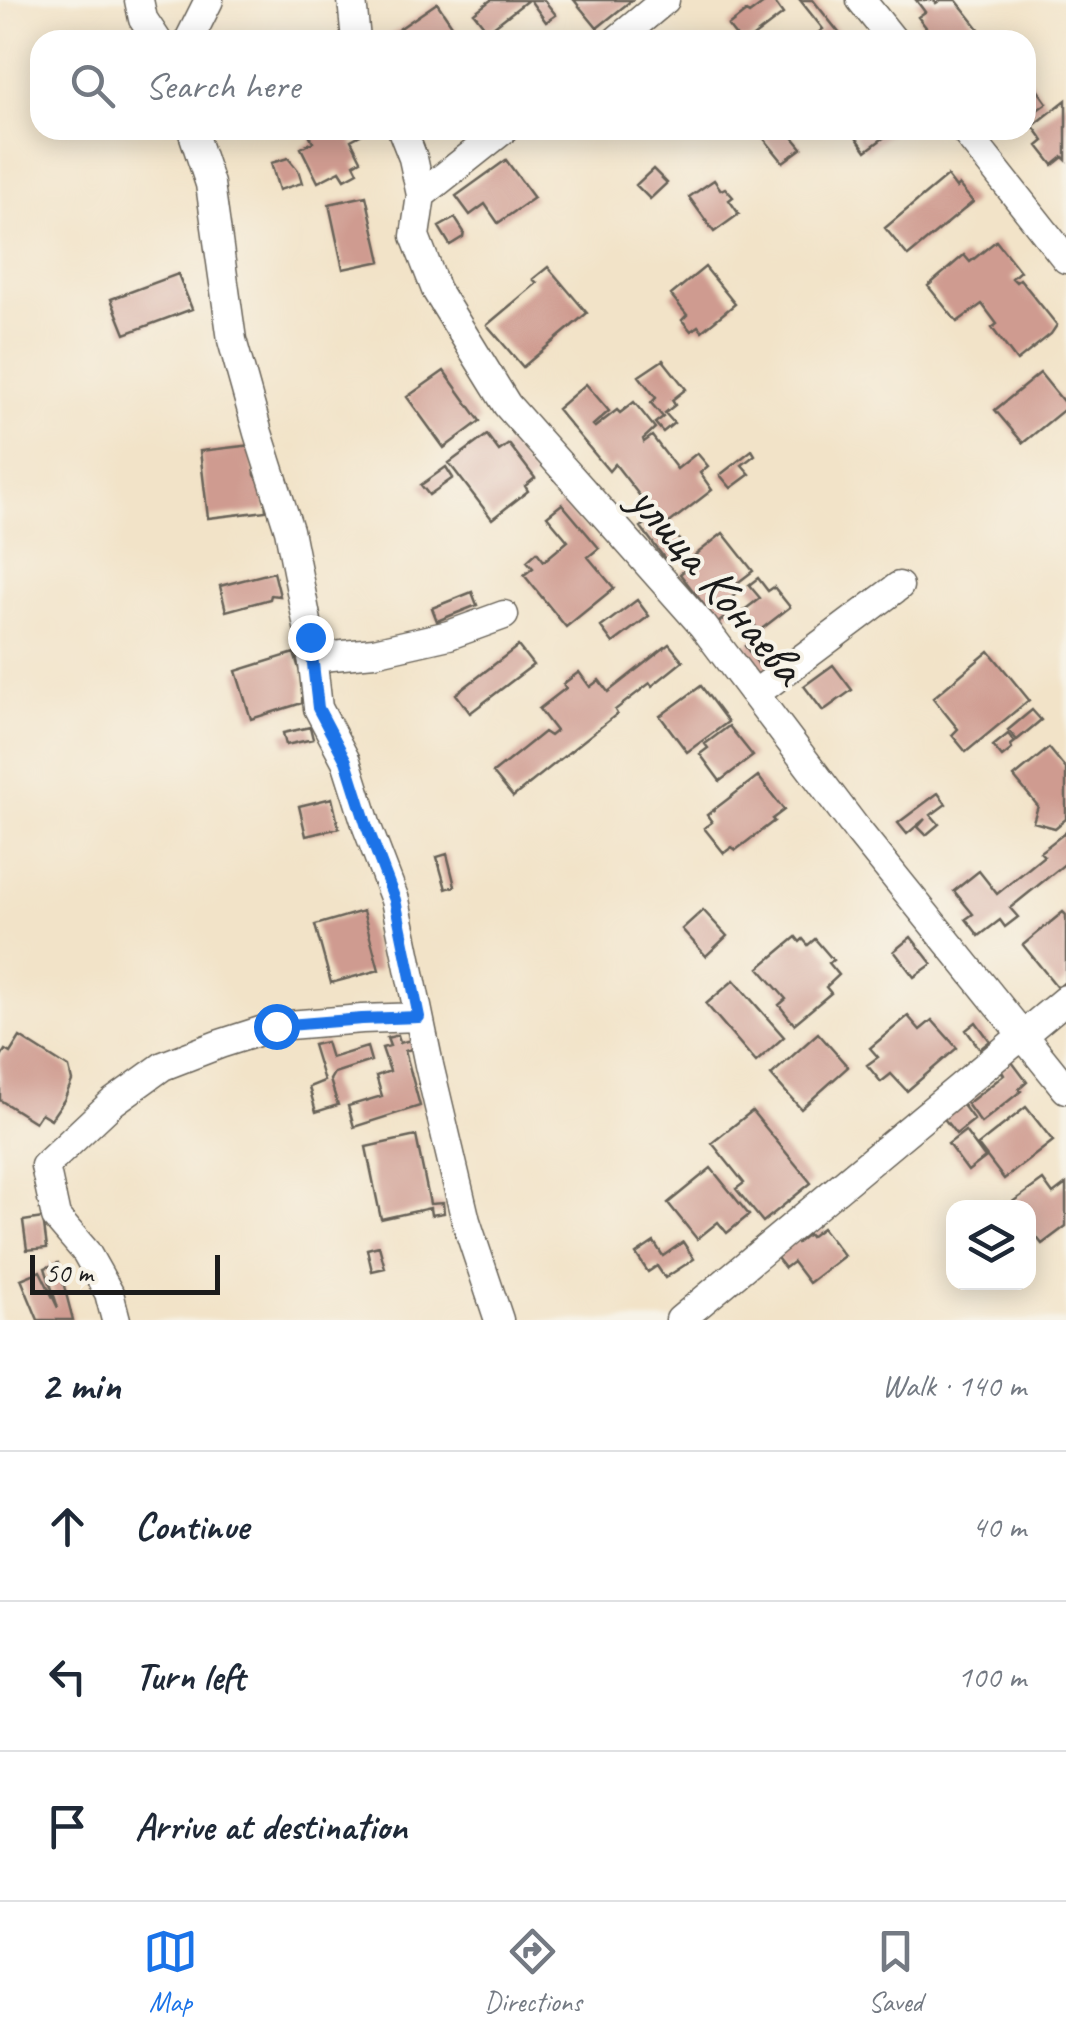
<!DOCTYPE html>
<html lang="en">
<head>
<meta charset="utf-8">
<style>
  body { margin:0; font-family:Caveat,sans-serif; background:#f6f6f7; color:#1f2937 }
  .controls { position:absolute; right:30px; bottom:30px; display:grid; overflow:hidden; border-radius:20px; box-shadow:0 5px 25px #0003 }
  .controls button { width:90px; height:90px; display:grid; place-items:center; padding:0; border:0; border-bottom:2px solid #e0e1e3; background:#fff; color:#1f2937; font:50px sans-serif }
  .scale { position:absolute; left:30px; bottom:25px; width:190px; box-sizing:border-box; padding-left:10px; border:5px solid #1c1c1c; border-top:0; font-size:28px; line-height:35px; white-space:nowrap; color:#1c1c1c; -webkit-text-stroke:8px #f7f3e8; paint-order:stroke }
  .stop { position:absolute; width:30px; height:30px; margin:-22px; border:8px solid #1a73e8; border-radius:50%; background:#fff }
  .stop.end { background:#1a73e8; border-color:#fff; box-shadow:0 2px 10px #0008 }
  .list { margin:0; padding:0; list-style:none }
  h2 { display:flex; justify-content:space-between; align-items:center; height:130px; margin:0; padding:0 40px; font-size:42px }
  h2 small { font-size:32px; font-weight:400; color:#747a83 }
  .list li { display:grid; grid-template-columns:65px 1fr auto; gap:30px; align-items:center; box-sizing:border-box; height:150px; padding:0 40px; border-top:2px solid #e0e1e3 }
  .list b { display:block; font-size:38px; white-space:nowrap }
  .list em { font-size:32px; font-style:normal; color:#747a83 }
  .icon { flex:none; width:55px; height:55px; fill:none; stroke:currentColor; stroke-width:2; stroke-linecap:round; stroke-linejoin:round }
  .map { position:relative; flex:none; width:1066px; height:1320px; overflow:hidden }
  .search { position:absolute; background:#fff; box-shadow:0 5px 25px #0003; left:30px; right:30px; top:30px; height:110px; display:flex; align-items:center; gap:25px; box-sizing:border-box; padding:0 35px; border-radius:30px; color:#747a83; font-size:38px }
  .sheet { height:580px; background:#fff }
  nav { display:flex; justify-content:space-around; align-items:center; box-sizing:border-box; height:140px; border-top:2px solid #e0e1e3; background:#fff; font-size:28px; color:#747a83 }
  nav a { display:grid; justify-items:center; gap:5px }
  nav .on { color:#1a73e8 }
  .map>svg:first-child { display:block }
  .building { fill:#cf9b90 }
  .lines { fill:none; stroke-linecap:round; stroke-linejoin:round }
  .minor-casing { stroke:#676258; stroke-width:31 }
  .minor { stroke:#fff; stroke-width:28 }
  .route { stroke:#1a73e8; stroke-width:12 }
  .labels { text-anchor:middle; stroke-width:8; stroke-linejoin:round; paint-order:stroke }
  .street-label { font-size:50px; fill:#1c1c1c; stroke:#f7f3e8 }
</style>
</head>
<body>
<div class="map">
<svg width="1066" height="1320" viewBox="0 0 1066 1320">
  <rect width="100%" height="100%" fill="#f7f3e8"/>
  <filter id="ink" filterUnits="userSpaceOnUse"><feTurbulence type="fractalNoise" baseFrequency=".01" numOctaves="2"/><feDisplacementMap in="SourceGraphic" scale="20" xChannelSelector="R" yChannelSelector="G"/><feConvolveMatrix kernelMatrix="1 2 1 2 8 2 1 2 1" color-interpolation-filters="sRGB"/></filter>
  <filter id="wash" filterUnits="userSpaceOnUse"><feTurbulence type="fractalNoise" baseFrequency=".0048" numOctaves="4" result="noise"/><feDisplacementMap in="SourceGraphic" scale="40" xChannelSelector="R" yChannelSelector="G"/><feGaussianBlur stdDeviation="2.25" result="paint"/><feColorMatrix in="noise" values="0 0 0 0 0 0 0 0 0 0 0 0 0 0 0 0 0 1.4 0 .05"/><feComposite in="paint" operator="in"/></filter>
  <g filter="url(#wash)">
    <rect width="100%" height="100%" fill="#f2e3c8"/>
    <g id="blocks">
      <path class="building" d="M491 0H528L488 31 474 13Z
        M530 0H544L556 15 546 22Z
        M574 0H632L597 28Z
        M768 0H773L783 14 749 40H739L728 26 746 12 749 14Z
        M800 0H813L840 34 837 36 840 40H809L823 29Z
        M916 0H934L936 3 941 0H956L980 30 973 40H936L918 17 925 12Z
        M437 3 462 40H383Z
        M1026 74 1047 103 1026 118Z
        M1066 100V160L1063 157 1053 165 1038 146 1044 141 1033 126Z
        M313 130H359L362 134 351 140 361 160 354 164 358 172 345 179 340 171 318 182 301 148 313 142 308 132Z
        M757 130H787L802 148 783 162Z
        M859 130H894L866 151 854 134Z
        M288 158 298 170 302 183 279 190 271 163Z
        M506 160 534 198 498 223 485 204 470 215 456 196Z
        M653 169 667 183 650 199 636 185Z
        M947 176 956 188 959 185 973 202 908 256 885 228Z
        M714 180 721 190 725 188 733 197 729 200 739 214 714 232 689 197Z
        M366 196 381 261 343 269 329 204Z
        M455 218 464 232 463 237 450 245 439 227Z
        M996 241 1020 271 1012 278 1016 282 1020 279 1057 325 1051 334 1017 361 992 328 997 324 982 304 957 322 928 286 964 255 970 262Z
        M548 267 587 313 523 367 487 325 537 283 533 279Z
        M705 267 735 304 702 331 698 326 691 331 682 320 687 315 671 295Z
        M178 274 192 309 125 334 111 299Z
        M663 360 686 389 672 400 675 405 665 413 674 423 663 432 655 423 663 417 651 403 656 398 639 376Z
        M444 371 480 421 444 448 407 397Z
        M1040 373 1066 405V408L1023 443 995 410Z
        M586 384 609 411 593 425 595 427 617 410 620 413 634 402 655 428 643 439 644 442 652 436 677 469 697 453 708 466 700 473 712 490 664 527 615 464 609 471 557 409Z
        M487 435 499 451 509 444 535 478 525 486 528 491 492 519 449 463Z
        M252 445 255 475 264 488 266 511 208 518 200 451Z
        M752 450 755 455 742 465 750 474 731 488 720 475Z
        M446 467 453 478 429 495 421 485Z
        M562 504 599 548 588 557 614 588 566 627 524 575 533 568 527 561 537 552 544 561 568 541 547 516Z
        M653 519 666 537 673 532 686 549 668 563 641 527Z
        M723 533 753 571 736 584 741 591 732 597 739 606 718 623 680 574 697 560 694 556Z
        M274 572 280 596 271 595 270 599 226 611 220 586Z
        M758 578 768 591 774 587 790 607 759 631 743 611 760 598 749 585Z
        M472 592 477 605 437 621 432 608Z
        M637 600 649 616 613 643 601 627Z
        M757 637 776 664 765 673 745 646Z
        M669 644 683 661 652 686 650 683 615 710 617 714 513 797 493 773 544 732 550 736 556 731 539 709 566 688 563 684 579 672 590 687 599 680 608 692Z
        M518 646 533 665 470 713 456 694Z
        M989 651 1029 700 966 752 952 735 958 729 933 698Z
        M294 653 303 682 302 703 251 719 236 671Z
        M833 665 852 690 823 711 804 686Z
        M701 686 728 722 687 752 660 716Z
        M1032 710 1041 720 1017 740 1008 730Z
        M729 726 753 756 720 781 700 754 708 748 705 744Z
        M310 727 313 739 286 745 283 733Z
        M1008 734 1015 742 1011 745 1012 749 1002 757 993 746Z
        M1049 748 1066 769V819L1055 828 1033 822 1038 806 1014 777Z
        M758 776 784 810 772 819 774 821 736 850 732 847 724 853 704 828 712 822 707 815Z
        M938 793 946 804 931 815 939 824 926 835 918 827 925 819 907 834 898 823Z
        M332 798 339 828 306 836 299 806Z
        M1066 832V863L1010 908 1018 917 1005 927 1000 920 979 936 966 919 973 914 954 891 979 871 997 894 1044 856 1040 852Z
        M447 854 455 886 446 889 437 857Z
        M703 910 727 936 706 956 682 929Z
        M363 911 379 970 331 983 315 925Z
        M1063 912 1066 915V981L1058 988 1023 945Z
        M796 937 800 942 803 939 808 945 815 939 833 960 829 963 839 975 826 987 831 993 794 1024 779 1005 786 999 759 968Z
        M911 937 932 964 914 977 894 951Z
        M734 980 784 1037 756 1062 706 1004Z
        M908 1016 920 1030 932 1020 957 1048 907 1091 891 1074 881 1082 867 1065 878 1057 870 1048Z
        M976 1022 990 1041 980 1049 966 1030Z
        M818 1033 848 1067 801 1109 771 1075Z
        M398 1035 400 1043 414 1039 417 1047 405 1051 420 1106 354 1127 348 1106 382 1096 376 1076 390 1071 382 1048 390 1046 387 1038Z
        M20 1037 69 1068 72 1081 64 1100 51 1119 41 1113 35 1122 0 1100V1058L5 1050 10 1053Z
        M326 1042 331 1058 367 1047 371 1061 334 1073 330 1080 338 1105 316 1112 309 1087 324 1081 313 1045Z
        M1012 1062 1027 1082 1019 1089 1021 1091 981 1123 967 1104 1004 1075 1001 1070Z
        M960 1101 974 1120 956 1134 942 1116Z
        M1026 1107 1053 1141 1004 1179 978 1145Z
        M752 1111 811 1183 763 1222 736 1189 744 1183 712 1143Z
        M965 1131 985 1158 968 1171 948 1144Z
        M416 1136 430 1204 443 1203 444 1213 431 1215 430 1208 381 1219 366 1147Z
        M711 1168 749 1215 727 1233 718 1222 697 1239 668 1203Z
        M1043 1180 1053 1194 1066 1184V1226L1042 1244 1028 1226V1208H1014L1011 1203Z
        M43 1218 47 1248 27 1250 23 1221Z
        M822 1228 844 1256 809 1283 793 1262 785 1268 774 1254 793 1238 797 1243 808 1234 810 1237Z
        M654 1242 663 1256 683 1242 694 1259 665 1278 657 1266 648 1272 636 1254Z
        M379 1246 385 1268 372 1271 367 1249Z
        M58 1263 73 1320H38L21 1279 40 1271 58 1308 45 1268Z"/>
    </g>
  </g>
  <g filter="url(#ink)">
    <use href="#blocks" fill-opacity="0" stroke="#676258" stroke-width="2.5"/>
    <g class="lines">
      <g class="minor-casing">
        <path id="minor" d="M139 0 143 19 157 40
          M352 0 356 40
          M861 0 893 40
          M189 40 209 0
          M617 40 665 0
          M192 130 210 184 232 340 258 433 289 530 310 637 318 708 346 761 367 827 395 900 429 1065 466 1221 499 1320
          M402 130 413 158 421 195
          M503 130 421 195 415 236 436 290 507 405 703 626 858 831 1066 1089
          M964 130 1066 259
          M312 658 374 652 449 635 504 615
          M755 694 899 586
          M116 1320 109 1293 86 1252 56 1217 45 1166 113 1102 163 1066 220 1044 276 1026 362 1019 419 1017
          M680 1320 1066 999"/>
      </g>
      <use href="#minor" class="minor"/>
    </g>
  </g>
  <g class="lines" filter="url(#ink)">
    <path class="route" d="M276 1026 362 1019 419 1017 395 900 367 827 346 761 318 708 310 637"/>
  </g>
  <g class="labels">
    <g class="street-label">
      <text transform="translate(719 583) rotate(50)" y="18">улица Конаева</text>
    </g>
  </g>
</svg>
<div class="controls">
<button><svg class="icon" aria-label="layers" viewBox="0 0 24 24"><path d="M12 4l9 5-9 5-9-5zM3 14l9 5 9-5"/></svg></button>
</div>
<div class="scale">50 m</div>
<div class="stop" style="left:276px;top:1026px"></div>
<div class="stop end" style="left:310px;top:637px"></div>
<div class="search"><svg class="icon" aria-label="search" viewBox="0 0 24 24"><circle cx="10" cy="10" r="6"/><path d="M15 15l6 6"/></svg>Search here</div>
</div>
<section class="sheet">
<h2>2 min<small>Walk · 140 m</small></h2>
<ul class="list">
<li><svg class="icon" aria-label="ahead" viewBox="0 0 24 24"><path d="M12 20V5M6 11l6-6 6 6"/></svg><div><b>Continue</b></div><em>40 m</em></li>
<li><svg class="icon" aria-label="left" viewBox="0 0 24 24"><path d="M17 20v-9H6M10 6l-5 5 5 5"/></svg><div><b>Turn left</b></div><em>100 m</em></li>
<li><svg class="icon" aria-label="arrive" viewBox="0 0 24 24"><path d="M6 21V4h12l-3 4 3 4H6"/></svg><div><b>Arrive at destination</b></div></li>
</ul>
</section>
<nav>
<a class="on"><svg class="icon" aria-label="map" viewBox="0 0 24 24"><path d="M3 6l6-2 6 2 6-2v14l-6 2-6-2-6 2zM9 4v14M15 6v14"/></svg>Map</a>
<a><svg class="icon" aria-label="directions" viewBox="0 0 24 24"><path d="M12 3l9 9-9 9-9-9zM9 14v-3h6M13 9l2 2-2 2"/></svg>Directions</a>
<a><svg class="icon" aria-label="saved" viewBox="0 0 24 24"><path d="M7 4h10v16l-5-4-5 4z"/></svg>Saved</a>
</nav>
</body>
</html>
